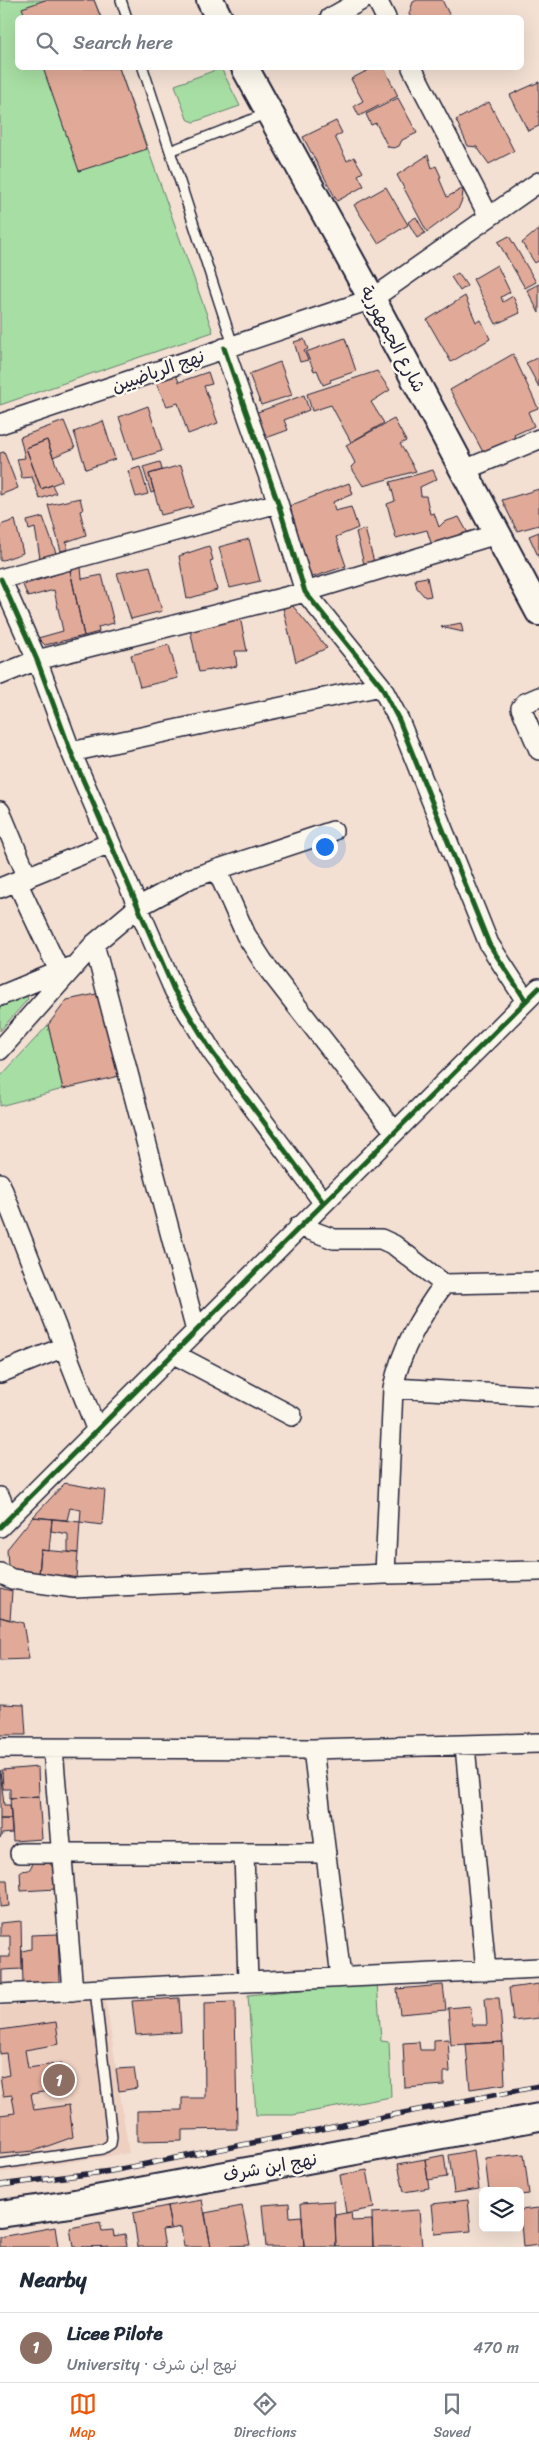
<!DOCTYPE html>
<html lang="en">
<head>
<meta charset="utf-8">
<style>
  body { margin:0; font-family:Sriracha,"Playpen Sans Arabic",sans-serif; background:#f6f6f7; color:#1f2937 }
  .controls { position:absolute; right:15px; bottom:15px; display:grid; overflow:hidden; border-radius:8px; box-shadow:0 5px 20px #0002 }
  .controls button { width:45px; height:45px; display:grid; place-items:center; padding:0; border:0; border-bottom:1px solid #e0e1e3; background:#fff; color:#1f2937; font:25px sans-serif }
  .you { position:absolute; left:324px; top:846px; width:18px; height:18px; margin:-12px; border:4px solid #fff; border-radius:50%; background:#1a73e8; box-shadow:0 0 0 8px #1a73e833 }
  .badge { display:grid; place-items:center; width:32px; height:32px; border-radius:50%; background:#ea580c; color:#fff; font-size:16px; font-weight:700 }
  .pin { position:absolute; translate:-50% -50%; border:2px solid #fff; box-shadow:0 1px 5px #0006 }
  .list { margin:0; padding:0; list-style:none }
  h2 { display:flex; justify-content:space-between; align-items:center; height:65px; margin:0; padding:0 20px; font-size:21px }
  h2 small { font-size:16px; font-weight:400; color:#747a83 }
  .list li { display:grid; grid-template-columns:32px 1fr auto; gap:15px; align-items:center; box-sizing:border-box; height:70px; padding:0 20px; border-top:1px solid #e0e1e3 }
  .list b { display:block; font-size:19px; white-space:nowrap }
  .list p { margin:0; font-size:16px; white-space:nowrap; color:#747a83 }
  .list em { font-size:16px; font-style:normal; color:#747a83 }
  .icon { flex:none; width:28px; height:28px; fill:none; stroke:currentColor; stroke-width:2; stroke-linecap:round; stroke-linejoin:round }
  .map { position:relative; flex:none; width:539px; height:2247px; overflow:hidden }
  .search { position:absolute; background:#fff; box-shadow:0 5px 20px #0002; left:15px; right:15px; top:15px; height:55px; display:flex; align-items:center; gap:12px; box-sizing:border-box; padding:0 18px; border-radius:8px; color:#747a83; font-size:19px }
  .sheet { height:135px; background:#fff }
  nav { display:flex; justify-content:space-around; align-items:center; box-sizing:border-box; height:70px; border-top:1px solid #e0e1e3; background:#fff; font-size:14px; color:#747a83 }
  nav a { display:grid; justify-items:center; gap:2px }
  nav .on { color:#ea580c }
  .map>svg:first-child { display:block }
  .built { fill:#eed0c1 }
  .green { fill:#a7dea3; stroke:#64806f }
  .building { fill:#e1aa98; stroke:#22223b }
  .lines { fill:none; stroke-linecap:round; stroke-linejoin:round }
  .service-casing { stroke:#22223b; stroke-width:12 }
  .minor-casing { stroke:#22223b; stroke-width:22 }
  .secondary-casing { stroke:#22223b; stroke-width:30 }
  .service { stroke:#fbf7ec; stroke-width:9 }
  .minor { stroke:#fbf7ec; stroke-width:19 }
  .secondary { stroke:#fbf7ec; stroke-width:26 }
  .rail-casing { stroke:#22223b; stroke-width:5.5 }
  .rail { stroke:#fbf7ec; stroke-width:4; stroke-dasharray:11; stroke-linecap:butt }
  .cycleway-casing { stroke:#fbf7ec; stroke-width:8 }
  .cycleway { stroke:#1b5e20; stroke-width:5 }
  .labels { text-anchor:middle; stroke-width:5; stroke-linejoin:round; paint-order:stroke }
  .street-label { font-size:18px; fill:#22223b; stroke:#fbf7ec }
</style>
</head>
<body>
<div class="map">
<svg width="539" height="2247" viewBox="0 0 539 2247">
  <rect width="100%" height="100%" fill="#f3e0d3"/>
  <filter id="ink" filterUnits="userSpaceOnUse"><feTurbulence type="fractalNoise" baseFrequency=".02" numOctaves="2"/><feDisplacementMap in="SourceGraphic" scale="10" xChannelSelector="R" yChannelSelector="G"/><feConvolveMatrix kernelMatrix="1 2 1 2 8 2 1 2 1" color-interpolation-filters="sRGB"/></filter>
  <g filter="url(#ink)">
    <path class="built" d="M106 2000 129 2153 0 2173V2006Z"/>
    <path class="green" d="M0 0H94L101 17 18 18V68H119L213 332 0 405Z
      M221 68 240 106 194 122 187 119 175 85Z
      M26 994 28 999 0 1031V1005Z
      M48 1025 63 1089 0 1106V1077Z
      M377 1982 381 2041 389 2042 391 2097 293 2115H256L248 1995Z"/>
    <path class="building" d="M45 0H94L101 18H26L22 8Z
      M417 0H442L451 18H411L409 14 413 2Z
      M43 68H119L147 149 79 171Z
      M372 68H384L398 96 359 116 354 106 363 101 351 79Z
      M539 82V126L528 131 510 95Z
      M398 98 417 133 402 140 399 146 394 148 388 147 376 123 371 125 366 114Z
      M489 102 514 151 489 164 477 147 468 146 456 120Z
      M336 121 342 133 335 137 347 161 354 157 363 172 358 175 364 186 337 201 303 137Z
      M428 155 432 168 436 166 441 177 439 178 447 197 462 189 463 191 462 200 458 209 427 232 397 175Z
      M386 187 408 225 378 243 354 205Z
      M416 217 425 233 417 238 408 222Z
      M539 229V262L538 261 535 263 522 243Z
      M509 236 536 282 525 288 498 242Z
      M497 265 510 292 501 297 503 302 513 296 520 313 496 324 473 279Z
      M458 273 467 286 460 291 451 277Z
      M539 284V313L527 290Z
      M465 296 476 322 481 320 490 339 451 362 427 320Z
      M345 338 356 371 330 380 331 382 323 385 317 370 314 371 306 352Z
      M304 339 308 349 304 351 308 360 300 362 294 342Z
      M513 354 538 408 528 412 534 426 514 435 516 440 484 454 450 390Z
      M539 357V387L526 363Z
      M280 362 292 395 261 405 249 374Z
      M377 371 390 390 371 402 384 423 351 442 331 405 312 411 307 394Z
      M208 372 212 384 204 386 218 423 188 434 178 403 167 406 154 379 175 373 179 382Z
      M304 395 309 410 284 420 288 430 263 439 255 413Z
      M148 406 162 451 133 460 119 417Z
      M394 419 406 441 400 444 416 471 363 486 351 467 355 463 346 445Z
      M64 421 75 448 53 457 47 440 26 448 41 489 52 485 56 493 40 499 32 477 22 478 17 459 25 458 20 437Z
      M103 421 115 459 86 469 74 432Z
      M47 440 62 481 41 489 26 448Z
      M4 452 18 488 0 495V453Z
      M160 462 162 470 149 474 154 492 151 493 143 467Z
      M181 465 193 507 161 515 149 474Z
      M140 467 148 494 136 497 128 471Z
      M433 470 437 479 420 487 421 496H426L430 514 434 513 439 527 444 522 459 517 469 535 432 546 427 530 396 538 387 504 395 501 390 482Z
      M349 483 353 494 333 502 335 511 351 507 358 528 336 537 346 566 310 578 289 506Z
      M539 489V525L517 531 502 500Z
      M80 498 83 510 80 511 86 535 66 542 68 549 61 551 48 505Z
      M43 517 56 553 40 558 35 528 29 530 27 521Z
      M15 520 23 553 0 561V525Z
      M365 529 374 562 364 564 356 532Z
      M539 532V558L529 536Z
      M249 539 260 581 230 588 219 547Z
      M209 546 213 560 210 561 217 590 187 599 179 556Z
      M150 566 162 611 131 619 117 573Z
      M81 567 82 579 102 575 114 623 98 627 99 632 84 636 70 570Z
      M70 570 84 636 45 645 38 638 63 631 54 590 28 597 23 585Z
      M427 577 431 596 425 597 417 588 415 579Z
      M292 605 327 648 296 662 283 608Z
      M240 617 247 651H235L237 666 199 672 190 629Z
      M461 623 463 632 441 627Z
      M169 645 178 678 140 687 131 655Z
      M101 993 119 1076 63 1089 48 1025 67 1000Z
      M65 1483 105 1490 102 1525 80 1522 81 1510 70 1508 67 1520 33 1517Z
      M33 1517 52 1519 49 1551 41 1550 39 1575 17 1573 8 1567 7 1549Z
      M52 1519 80 1522 78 1553 68 1552V1534L51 1531Z
      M41 1550 78 1553 76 1578 39 1575Z
      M0 1588 12 1591 10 1620 0 1617Z
      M0 1617 23 1623 29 1659 0 1660Z
      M0 1704 24 1705 26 1735H0Z
      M38 1767 39 1796 10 1798V1789H3L2 1770Z
      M0 1770 4 1805H10L11 1819H0Z
      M39 1796 42 1839 13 1841 10 1798Z
      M0 1819H11L12 1833 2 1834 0 1839Z
      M34 1862H48L55 1869 56 1889 21 1891 20 1871 29 1870Z
      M0 1880H7L9 1906 0 1907Z
      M21 1921 22 1969 2 1970V1984H0V1957H10V1936H0V1923Z
      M58 1934 60 1982 23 1983 22 1951 31 1949V1935Z
      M539 1984V2018L513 2021 509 1988Z
      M443 1985 446 2010 400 2014 397 1989Z
      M179 1998 181 2032 136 2035 132 2001Z
      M485 1998H499L503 2042 451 2045 448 2008 470 2006 473 2025H487Z
      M235 2002 237 2129 182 2130V2141L137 2142V2111L182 2110V2098H205L204 2003Z
      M56 2022 59 2044 25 2050 28 2068 62 2063 66 2088 31 2094 34 2110 69 2105 73 2137 34 2151 0 2154V2115L15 2113 12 2095 3 2096 0 2077 9 2075 6 2053 0 2054V2030Z
      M448 2039 450 2072H444V2085L405 2088 403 2043 419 2042 420 2050H434V2040Z
      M503 2042 505 2084 470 2089 466 2044Z
      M134 2068 137 2088 119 2091 116 2069Z
      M474 2150 479 2189 454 2193 449 2155Z
      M524 2154 529 2194 520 2195V2191H489L485 2158Z
      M444 2155 447 2177 428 2180 425 2159Z
      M425 2159 429 2188 404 2192 398 2164Z
      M367 2170 374 2208 346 2213 340 2175Z
      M202 2200 211 2247H184L181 2227 171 2229 167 2206Z
      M468 2200 471 2231 435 2234 432 2204Z
      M334 2201 336 2247H304L301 2203Z
      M289 2203 290 2217 302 2216 304 2247H266L262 2205Z
      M167 2206 171 2229 162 2230 165 2247H138L133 2213Z
      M242 2206 250 2245 211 2247 205 2213Z
      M539 2208V2245L523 2247 520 2210Z
      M419 2210 422 2247H373L372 2213Z
      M351 2212 352 2221 372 2220 373 2247H336L335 2215Z
      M100 2222 102 2231 113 2230 114 2236 125 2234 127 2246 73 2247 70 2228Z
      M55 2227 58 2247H0V2237Z"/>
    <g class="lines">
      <g class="service-casing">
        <path id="service" d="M121 0 127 18
          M143 68 233 345
          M170 151 268 113
          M0 2164 103 2149 111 2144 112 2137 95 1990"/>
      </g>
      <g class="minor-casing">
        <path id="minor" d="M377 0 386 18
          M330 18 362 0
          M412 68 489 217
          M224 348 278 503 305 592 381 686 399 720 489 944 526 1001
          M0 424 372 299 539 182
          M462 471 539 439
          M0 579 278 503
          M1 579 37 660 71 752 174 990 212 1052 323 1202
          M0 675 37 660 305 592 497 534
          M539 697 525 703 521 708 539 750
          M71 752 381 686
          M0 811 28 878
          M217 870 246 935 268 969 395 1132
          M17 882 59 971
          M0 888 110 843
          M94 944 196 1331
          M0 996 70 967
          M0 1050 94 944 138 907 191 878 333 831
          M0 1183 97 1431
          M299 1226 334 1239H381L394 1245 444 1284 539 1282
          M174 1354 292 1416
          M0 1373 64 1347
          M393 1388C401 1349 420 1317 444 1284
          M0 1497 8 1517
          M0 1527 539 988
          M0 1573 12 1579 74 1588 385 1574 539 1571
          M385 1574 393 1388 539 1396
          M465 1746 486 1971
          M0 1748 313 1749 539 1743
          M53 1749 73 1991
          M313 1749 341 1977
          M20 1853H326
          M244 1853 248 1982
          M0 1994 539 1968"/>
      </g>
      <g class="secondary-casing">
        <path id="secondary" d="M210 0 219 18
          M245 68 372 299 539 612
          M0 2214 64 2205 539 2117"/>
      </g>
      <use href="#service" class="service"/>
      <use href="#minor" class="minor"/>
      <use href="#secondary" class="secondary"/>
      <g class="rail-casing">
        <path id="rail" d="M0 2185 111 2171 539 2086"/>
      </g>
      <use href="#rail" class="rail"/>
      <g class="cycleway-casing">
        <path id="cycleway" d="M224 348 278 503 305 592 381 686 399 720 489 944 526 1001
          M1 579 37 660 71 752 174 990 212 1052 323 1202
          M0 1527 539 988"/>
      </g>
      <use href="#cycleway" class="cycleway"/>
    </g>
  </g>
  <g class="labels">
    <g class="street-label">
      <text transform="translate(393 339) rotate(62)" y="6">شارع الجمهورية</text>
      <text transform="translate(158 371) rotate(-19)" y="6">نهج الرياضيين</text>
      <text transform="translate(270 2167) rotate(-10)" y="6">نهج ابن شرف</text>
    </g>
  </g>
</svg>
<div class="controls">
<button><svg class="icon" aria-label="layers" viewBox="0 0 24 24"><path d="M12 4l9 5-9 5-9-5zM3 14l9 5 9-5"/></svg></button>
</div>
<div class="you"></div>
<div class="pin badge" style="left:59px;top:2080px;background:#8d6e63">1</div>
<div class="search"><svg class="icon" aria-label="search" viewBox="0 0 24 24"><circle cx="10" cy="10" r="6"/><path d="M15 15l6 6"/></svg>Search here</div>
</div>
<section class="sheet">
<h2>Nearby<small></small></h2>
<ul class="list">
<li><span class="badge" style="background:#8d6e63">1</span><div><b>Licee Pilote</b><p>University · نهج ابن شرف</p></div><em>470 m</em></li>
</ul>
</section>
<nav>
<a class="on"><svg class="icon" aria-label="map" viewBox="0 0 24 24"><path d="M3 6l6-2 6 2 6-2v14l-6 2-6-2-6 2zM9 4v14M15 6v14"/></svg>Map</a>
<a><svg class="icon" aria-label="directions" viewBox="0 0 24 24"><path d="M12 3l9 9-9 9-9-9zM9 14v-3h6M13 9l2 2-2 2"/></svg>Directions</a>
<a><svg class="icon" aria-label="saved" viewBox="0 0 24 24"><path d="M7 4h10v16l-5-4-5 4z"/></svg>Saved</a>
</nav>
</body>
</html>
